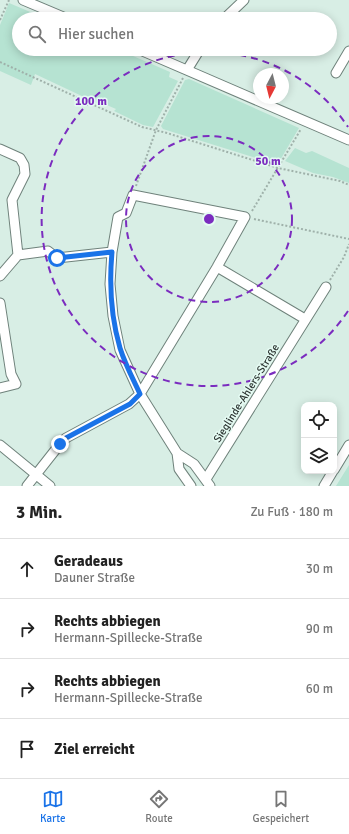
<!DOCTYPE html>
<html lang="de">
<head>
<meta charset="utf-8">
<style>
  body { margin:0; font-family:Signika,sans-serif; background:#f2f2f2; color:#222 }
  .controls { position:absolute; right:12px; bottom:12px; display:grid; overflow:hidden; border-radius:8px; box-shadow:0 2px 10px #0003 }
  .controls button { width:36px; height:36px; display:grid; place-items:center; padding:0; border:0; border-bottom:1px solid #e0e0e0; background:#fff; color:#222; font:20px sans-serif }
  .compass { position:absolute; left:253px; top:68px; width:36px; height:36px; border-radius:50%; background:#fff; box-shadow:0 2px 10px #0003; rotate:187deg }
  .stop { position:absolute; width:12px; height:12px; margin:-9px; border:3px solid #1a73e8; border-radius:50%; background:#fff }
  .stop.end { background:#1a73e8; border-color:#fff; box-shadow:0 1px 4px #0008 }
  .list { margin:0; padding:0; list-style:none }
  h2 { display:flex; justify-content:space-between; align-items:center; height:52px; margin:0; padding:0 16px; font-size:17px }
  h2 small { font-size:13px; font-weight:400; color:#767676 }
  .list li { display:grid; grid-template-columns:26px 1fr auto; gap:12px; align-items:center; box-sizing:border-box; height:60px; padding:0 16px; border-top:1px solid #e0e0e0 }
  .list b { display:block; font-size:15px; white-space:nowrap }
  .list p { margin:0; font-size:13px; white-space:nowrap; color:#767676 }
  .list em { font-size:13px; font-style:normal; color:#767676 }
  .icon { flex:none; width:22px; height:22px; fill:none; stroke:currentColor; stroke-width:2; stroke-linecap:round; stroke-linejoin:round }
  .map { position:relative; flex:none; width:349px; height:486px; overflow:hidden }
  .search { position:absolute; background:#fff; box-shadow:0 2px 10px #0003; left:12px; right:12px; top:12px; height:44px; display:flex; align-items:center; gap:10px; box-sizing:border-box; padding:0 14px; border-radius:22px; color:#767676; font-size:15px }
  .sheet { height:292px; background:#fff }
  nav { display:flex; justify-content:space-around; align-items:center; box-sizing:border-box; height:56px; border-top:1px solid #e0e0e0; background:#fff; font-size:11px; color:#767676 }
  nav a { display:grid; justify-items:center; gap:2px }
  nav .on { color:#1a73e8 }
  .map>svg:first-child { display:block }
  .green { fill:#b6e3d2 }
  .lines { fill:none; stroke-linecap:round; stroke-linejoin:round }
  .minor-casing { stroke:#6f827b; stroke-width:11 }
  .path { stroke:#9fb1aa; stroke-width:2; stroke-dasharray:2 2; stroke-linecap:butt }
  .minor { stroke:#fff; stroke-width:9 }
  .route { stroke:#1a73e8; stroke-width:5 }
  .ring { fill:none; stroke:#7b2cbf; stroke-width:2; stroke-dasharray:7 5 }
  .labels { text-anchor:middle; stroke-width:3; stroke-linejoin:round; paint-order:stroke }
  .street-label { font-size:11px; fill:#2f3734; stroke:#e5fbf3 }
  .centre { fill:#7b2cbf; stroke:#e5fbf3; stroke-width:2 }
  .ring-label { font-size:12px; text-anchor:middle; font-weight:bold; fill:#7b2cbf; stroke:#e5fbf3; stroke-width:3; stroke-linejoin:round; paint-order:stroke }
</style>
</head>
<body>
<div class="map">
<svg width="349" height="486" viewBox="0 0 349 486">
  <rect width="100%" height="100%" fill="#d8eee5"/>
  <path class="green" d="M9 3 47 19H19V49H117L170 72 169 77 178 81 153 127 143 125 114 111 116 109 102 103 101 105 35 74 31 85 0 71V25Z
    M189 79 299 128 279 162 275 164 163 129 161 126 185 80Z
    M295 148 306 153 312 151 349 168V183L333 177 313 173 285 161Z
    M349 465V486H336Z"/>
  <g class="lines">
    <g class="minor-casing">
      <path id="minor" d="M23 0 68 19
        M224 19 244 0
        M138 49 349 140
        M187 70 200 49
        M336 73 349 51
        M0 149 20 158 24 165 25 174 12 200 18 255
        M217 267 305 319
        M0 276 18 255 48 251 57 258 112 252
        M0 303 11 374 16 384 0 388
        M0 445 50 486
        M177 453 194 464 210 486
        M334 470 349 445
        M206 479 326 287
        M27 486 60 444 66 438 129 404 140 394 217 267 245 217 133 195 126 213 118 217 112 252 110 284 113 316 120 350 140 394 177 453 179 469 191 486
        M324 486 333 471"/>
    </g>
    <path class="path" d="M0 20 9 0
      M0 62 142 127 167 133 278 168 340 181 349 185
      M136 186 156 130 183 78
      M252 211 301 129
      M254 219 349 239
      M330 280 344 257 349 244"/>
    <use href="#minor" class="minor"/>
  </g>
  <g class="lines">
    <path class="route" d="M57 258 112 252C109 285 111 317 120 348 125 364 133 379 140 394L130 404 66 438 60 444"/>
  </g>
  <g class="ring">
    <circle cx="209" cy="219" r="83"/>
    <path d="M348 311A167 167 0 1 1 348 127"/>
  </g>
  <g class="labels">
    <g class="street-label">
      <text transform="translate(246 393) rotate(-58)" y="4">Sieglinde-Ahlers-Straße</text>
    </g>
  </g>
  <circle cx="209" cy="219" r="6" class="centre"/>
  <g class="ring-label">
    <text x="91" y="105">100 m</text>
    <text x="268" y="165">50 m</text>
  </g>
</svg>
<div class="controls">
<button><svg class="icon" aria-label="locate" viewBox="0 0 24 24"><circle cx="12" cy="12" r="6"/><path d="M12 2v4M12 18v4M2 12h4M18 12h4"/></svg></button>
<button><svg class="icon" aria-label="layers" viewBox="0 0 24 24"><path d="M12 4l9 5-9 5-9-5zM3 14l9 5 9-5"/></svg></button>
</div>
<svg class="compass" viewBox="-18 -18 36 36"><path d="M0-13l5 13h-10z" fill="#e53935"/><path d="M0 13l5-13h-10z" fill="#767676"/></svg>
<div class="stop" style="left:57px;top:258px"></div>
<div class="stop end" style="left:60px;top:444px"></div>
<div class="search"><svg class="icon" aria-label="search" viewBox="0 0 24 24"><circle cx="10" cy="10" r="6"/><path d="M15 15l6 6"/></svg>Hier suchen</div>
</div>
<section class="sheet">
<h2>3 Min.<small>Zu Fuß · 180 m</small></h2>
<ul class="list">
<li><svg class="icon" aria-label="ahead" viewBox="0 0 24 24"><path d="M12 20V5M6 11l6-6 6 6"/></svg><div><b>Geradeaus</b><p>Dauner Straße</p></div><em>30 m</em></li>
<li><svg class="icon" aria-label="right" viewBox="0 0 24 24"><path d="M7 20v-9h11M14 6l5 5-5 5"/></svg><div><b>Rechts abbiegen</b><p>Hermann-Spillecke-Straße</p></div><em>90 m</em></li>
<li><svg class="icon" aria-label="right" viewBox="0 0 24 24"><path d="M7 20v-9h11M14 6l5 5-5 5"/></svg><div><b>Rechts abbiegen</b><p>Hermann-Spillecke-Straße</p></div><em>60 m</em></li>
<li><svg class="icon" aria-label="arrive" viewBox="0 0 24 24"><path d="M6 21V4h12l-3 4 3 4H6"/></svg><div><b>Ziel erreicht</b></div></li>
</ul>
</section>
<nav>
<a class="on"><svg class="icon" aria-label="map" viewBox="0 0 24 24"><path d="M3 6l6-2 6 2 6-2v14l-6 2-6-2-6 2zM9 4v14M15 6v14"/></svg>Karte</a>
<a><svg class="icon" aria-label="directions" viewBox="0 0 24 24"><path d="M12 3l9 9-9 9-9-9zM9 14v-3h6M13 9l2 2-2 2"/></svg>Route</a>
<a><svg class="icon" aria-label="saved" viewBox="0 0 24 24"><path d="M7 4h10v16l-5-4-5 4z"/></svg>Gespeichert</a>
</nav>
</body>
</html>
